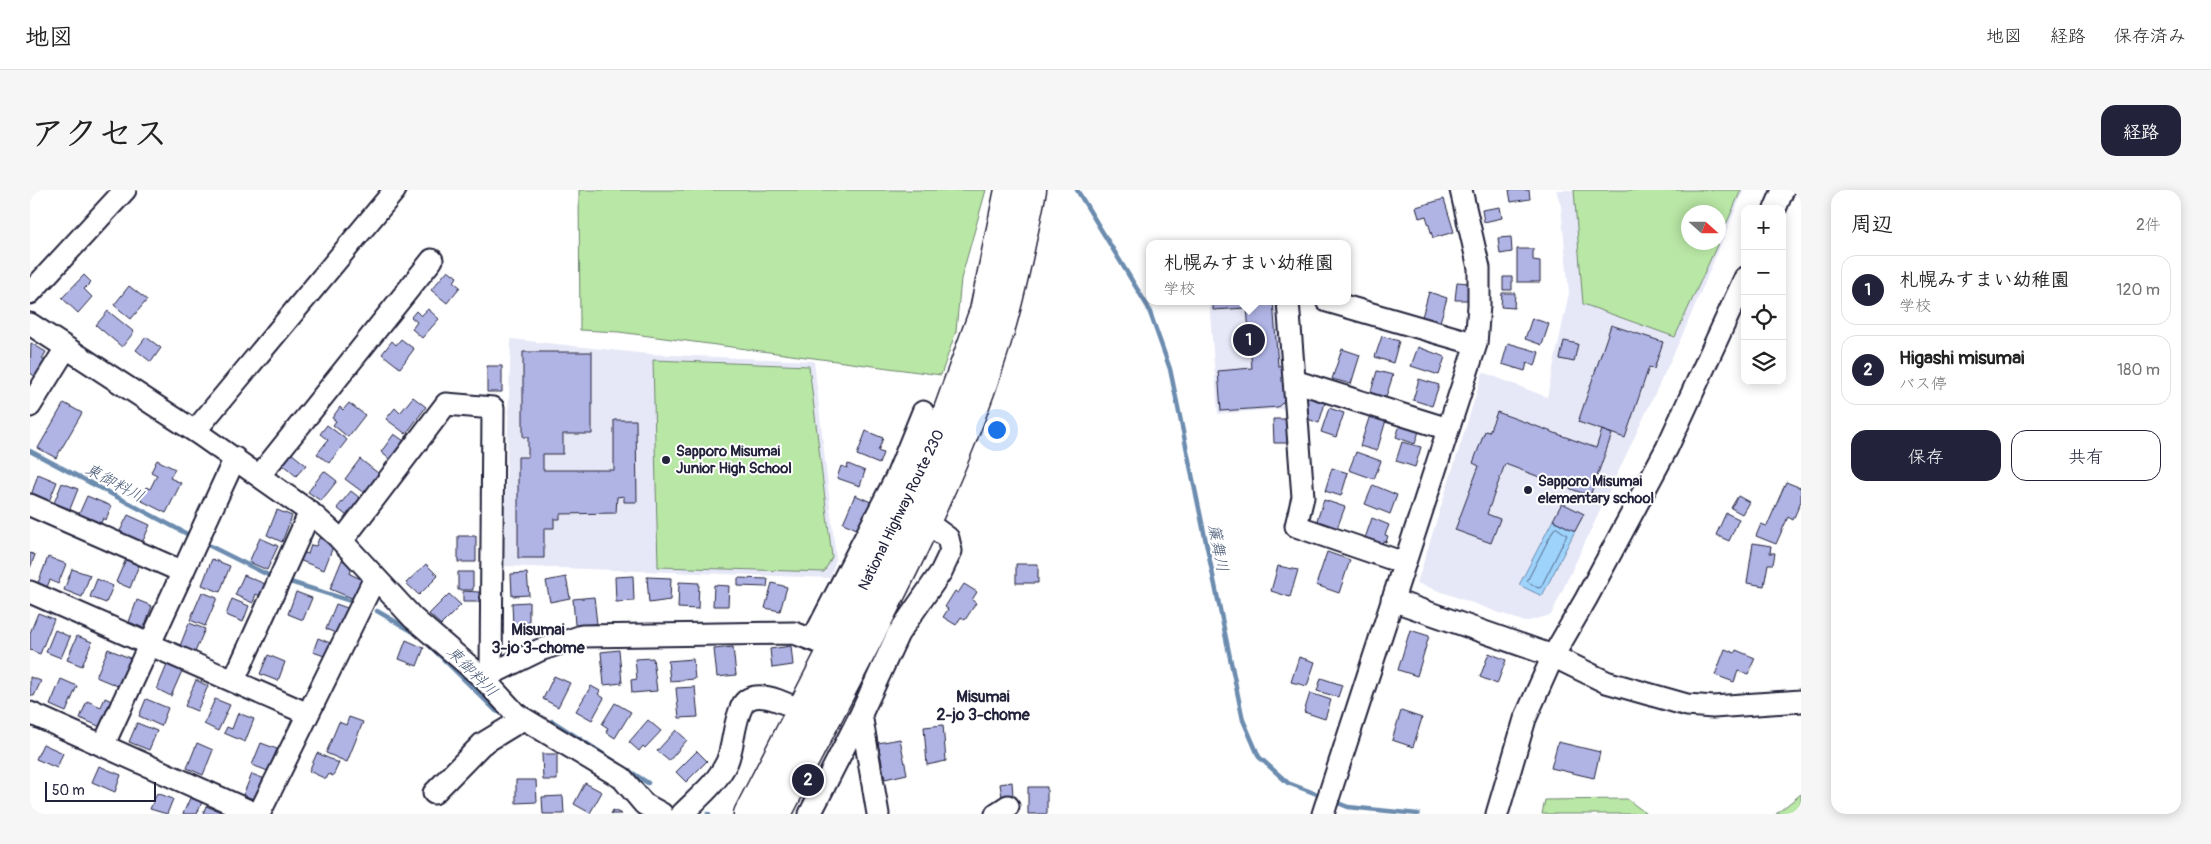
<!DOCTYPE html>
<html lang="ja">
<head>
<meta charset="utf-8">
<style>
  body { margin:0; font-family:Pangolin,"Klee One",sans-serif; background:#f6f6f6; color:#222 }
  .controls { position:absolute; right:15px; top:15px; display:grid; overflow:hidden; border-radius:10px; box-shadow:0 2px 12px #0003 }
  .controls button { width:45px; height:45px; display:grid; place-items:center; padding:0; border:0; border-bottom:1px solid #e0e0e0; background:#fff; color:#222; font:25px sans-serif }
  .compass { position:absolute; left:1651px; top:15px; width:45px; height:45px; border-radius:50%; background:#fff; box-shadow:0 2px 12px #0003; rotate:111deg }
  .scale { position:absolute; left:15px; bottom:12px; width:111px; box-sizing:border-box; padding-left:5px; border:2px solid #22223b; border-top:0; font-size:14px; line-height:18px; white-space:nowrap; color:#22223b; -webkit-text-stroke:4px #fff; paint-order:stroke }
  .you { position:absolute; left:966px; top:239px; width:18px; height:18px; margin:-12px; border:4px solid #fff; border-radius:50%; background:#1a73e8; box-shadow:0 0 0 8px #1a73e833 }
  .badge { display:grid; place-items:center; width:32px; height:32px; border-radius:50%; background:#22223b; color:#fff; font-size:16px; font-weight:700 }
  .pin { position:absolute; translate:-50% -50%; border:2px solid #fff; box-shadow:0 1px 5px #0006 }
  .popup { position:absolute; left:1116px; top:50px; width:205px; height:65px; box-sizing:border-box; display:grid; place-content:center; border-radius:10px; background:#fff; filter:drop-shadow(0 1px 4px #0005); font-size:16px; white-space:nowrap; color:#767676 }
  .popup b { font-size:19px; color:#222 }
  .popup::after { content:''; position:absolute; left:50%; top:100%; margin-left:-10px; border:10px solid transparent; border-top-color:#fff }
  .list { margin:0; padding:0; list-style:none }
  h2 { display:flex; justify-content:space-between; align-items:center; height:65px; margin:0; padding:0 20px; font-size:21px }
  h2 small { font-size:16px; font-weight:400; color:#767676 }
  .list li { display:grid; grid-template-columns:32px 1fr auto; gap:15px; align-items:center; box-sizing:border-box; height:70px; margin:0 10px 10px; padding:0 10px; border:1px solid #e0e0e0; border-radius:15px }
  .list b { display:block; font-size:19px; white-space:nowrap }
  .list p { margin:0; font-size:16px; white-space:nowrap; color:#767676 }
  .list em { font-size:16px; font-style:normal; color:#767676 }
  .actions { display:flex; gap:10px; padding:15px 20px }
  .actions a { flex:1; padding:11px 0; border:1px solid #22223b; border-radius:15px; text-align:center; font-size:18px; color:#22223b }
  .actions .main { background:#22223b; color:#fff }
  .icon { flex:none; width:28px; height:28px; fill:none; stroke:currentColor; stroke-width:2; stroke-linecap:round; stroke-linejoin:round }
  .map { position:relative; flex:none; width:1771px; height:624px; overflow:hidden; border-radius:15px }
  header { display:flex; align-items:center; gap:30px; box-sizing:border-box; height:70px; padding:0 25px; background:#fff; border-bottom:1px solid #e0e0e0 }
  header strong { font-size:24px }
  nav { display:flex; gap:28px; margin-inline-start:auto; font-size:18px }
  .intro { display:flex; align-items:center; justify-content:space-between; box-sizing:border-box; height:120px; padding:0 30px }
  h1 { margin:0; font-size:35px }
  .button { padding:12px 22px; border-radius:15px; background:#22223b; color:#fff; font-size:18px; font-weight:700 }
  main { display:flex; gap:30px; padding:0 30px }
  aside { flex:1; background:#fff; border-radius:15px; box-shadow:0 2px 12px #0003 }
  .map>svg:first-child { display:block }
  .built { fill:#e7e8f7; fill-rule:evenodd }
  .green { fill:#b9e7a5; stroke:#6e8470 }
  .water { fill:#9ed3fc; stroke:#6c8caf }
  .lines { fill:none; stroke-linecap:round; stroke-linejoin:round }
  .shore { stroke:#546988; stroke-width:1 }
  .stream { stroke:#6c8caf; stroke-width:4.5 }
  .building { fill:#b0b4e5; stroke:#22223b }
  .minor-casing { stroke:#22223b; stroke-width:25 }
  .highway-casing { stroke:#22223b; stroke-width:31 }
  .minor { stroke:#fff; stroke-width:21 }
  .highway { stroke:#fff; stroke-width:28 }
  .poi-dot { fill:#22223b; stroke:#fff; stroke-width:2 }
  .labels { text-anchor:middle; stroke-width:4; stroke-linejoin:round; paint-order:stroke }
  .poi-label { font-size:15px; font-weight:bold; fill:#22223b; stroke:#fff; text-anchor:start }
  .street-label { font-size:15px; fill:#22223b; stroke:#fff }
  .water-label { font-size:16px; font-style:italic; fill:#475775; stroke:#fff }
  .neighbourhood-label { font-size:16px; font-weight:bold; fill:#22223b; stroke:#fff }
</style>
</head>
<body>
<header>
<strong>地図</strong>
<nav><a>地図</a><a>経路</a><a>保存済み</a></nav>
</header>
<div class="intro"><h1>アクセス</h1><a class="button">経路</a></div>
<main>
<div class="map">
<svg width="1771" height="624" viewBox="0 0 1771 624">
  <rect width="100%" height="100%" fill="#fff"/>
  <filter id="ink" filterUnits="userSpaceOnUse"><feTurbulence type="fractalNoise" baseFrequency=".02" numOctaves="2"/><feDisplacementMap in="SourceGraphic" scale="10" xChannelSelector="R" yChannelSelector="G"/><feConvolveMatrix kernelMatrix="1 2 1 2 8 2 1 2 1" color-interpolation-filters="sRGB"/></filter>
  <g filter="url(#ink)">
    <path class="built" d="M1526 0H1714L1652 146 1521 425 1495 432 1387 393 1453 182 1517 207 1539 103 1531 16ZM1658 22H1688V52H1658Z
      M1179 111H1252L1260 218 1188 224Z
      M481 149 618 164 784 171 806 369 800 388 473 376Z"/>
    <path class="green" d="M549 0H956L931 89 926 141 911 185 589 142 550 140Z
      M1544 0H1711L1689 51 1688 22H1658V52L1688 53 1645 147 1553 114Z
      M623 170 779 176 802 367 794 382 628 377Z
      M1771 604V624H1746Z
      M1597 609 1617 624H1512L1515 610Z"/>
    <path class="water" d="M1523 330 1545 341 1512 406 1489 395Z"/>
    <g class="lines">
      <path class="shore" d="M1527 338 1537 345 1511 397 1508 398 1497 391 1524 339Z"/>
      <path class="stream" d="M1047 0 1118 117 1140 179 1213 530 1229 567 1258 593 1292 606
        M0 261 159 345
        M178 355 238 385
        M257 391 324 412
        M347 421 387 444
        M402 458 466 521 473 524
        M522 531 618 593
        M1303 611 1318 617 1388 624
        M678 624H679"/>
    </g>
    <path class="building" d="M1479 0H1499L1500 9 1481 12Z
      M1414 9 1424 42 1403 48 1396 26 1389 28 1386 17Z
      M1470 17 1472 28 1454 32 1452 20Z
      M1481 47 1482 62 1470 64 1468 48Z
      M1487 59H1503V70L1510 71V92H1487Z
      M418 80 427 87 424 92 430 97 417 113 401 100Z
      M54 85 61 92 54 99 62 107 48 123 32 108Z
      M1473 87H1482V100H1473Z
      M1427 92 1439 93 1438 110H1425Z
      M99 96 117 110 101 129 84 115Z
      M1399 102 1417 108 1408 139 1390 134Z
      M1472 103H1485L1484 118 1471 117Z
      M1183 111H1243L1248 176 1257 175 1259 206 1248 217 1191 221 1188 181 1222 178 1217 118 1183 120Z
      M398 119 409 129 392 148 382 139 387 132 381 127 386 121 391 126Z
      M78 121 104 142 92 157 66 135Z
      M1502 128 1519 134 1512 155 1495 149Z
      M1581 135 1633 152 1624 179 1619 177 1595 248 1548 232Z
      M1352 146 1369 151 1363 173 1345 167Z
      M116 147 131 158 121 172 106 160Z
      M371 149 384 159 370 178 352 164 362 151 366 155Z
      M1534 151 1548 154 1544 172 1530 169Z
      M1 153 16 162 12 169 18 172 8 188 0 183Z
      M1478 153 1509 162 1505 176 1497 173 1495 181 1472 174Z
      M1388 157 1415 167 1409 185 1381 176Z
      M1312 159 1330 165 1321 194 1302 189Z
      M493 162H562V244H533V264H513V280H584V230H606L607 312H594V306L587 307 586 323 530 324V329H524V338H514V368H488V267H498V247H493Z
      M457 176H472V202H457Z
      M1347 181 1363 185 1355 210 1340 205Z
      M1389 189 1409 195 1402 216 1383 210Z
      M383 207 396 217 376 244 356 229 365 218 370 223Z
      M1278 207 1295 213 1289 233 1272 227Z
      M34 213 52 223 26 268 8 258Z
      M319 213 335 225 318 247 303 235 306 231 302 228 310 217 313 220Z
      M1299 218 1314 223 1306 247 1291 242Z
      M1467 222 1566 258 1572 240 1582 244 1560 306 1475 274 1457 324 1470 329 1461 353 1425 340 1449 276 1443 273 1455 241 1459 242Z
      M1340 225 1356 230 1347 261 1330 256Z
      M1243 229H1262V253H1244Z
      M297 235 317 250 299 273 287 264 298 250 290 244Z
      M1370 235 1389 241 1385 254 1366 247Z
      M836 241 853 248 848 261 853 263 849 274 827 265Z
      M364 244 377 253 363 272 351 262Z
      M1372 252 1391 257 1385 277 1366 271Z
      M1326 262 1351 271 1344 289 1319 280Z
      M261 263 276 275 266 286 252 274Z
      M330 269 353 287 338 306 315 289Z
      M127 270 145 279 140 288 151 293 136 323 110 310 116 297 120 299 127 285 121 282Z
      M818 274 835 281 830 296 807 288 811 276 817 278Z
      M1302 278 1318 283 1311 306 1295 301Z
      M294 281 307 291 291 311 278 302Z
      M8 284 27 292 17 316 0 309Z
      M1756 292 1771 298V311L1763 330 1758 327 1746 354 1726 346 1731 334 1737 336Z
      M32 293 48 299 40 319 24 313Z
      M1343 295 1367 305 1360 324 1335 314Z
      M321 301 335 312 322 330 307 318Z
      M825 305 841 312 829 340 813 333Z
      M57 306 81 316 76 330 73 328 71 333 49 324Z
      M1708 306 1719 312 1712 324 1701 318Z
      M1294 310 1315 317 1306 341 1285 336Z
      M1532 313 1554 324 1545 341 1523 330Z
      M247 320 262 326 252 352 237 345Z
      M1696 323 1709 329 1699 351 1686 345Z
      M98 325 120 335 112 353 89 343Z
      M1342 328 1359 335 1355 345 1358 346 1356 352 1353 351 1350 360 1333 354Z
      M428 346H446V372H428Z
      M230 348 248 356 237 380 219 372Z
      M289 348 304 354 294 380 269 370 272 362 278 364 281 355 286 356Z
      M1723 353 1741 356 1740 363H1745L1743 374H1738L1734 396 1717 393Z
      M1297 362 1320 370 1309 403 1286 395Z
      M0 363 5 365 0 378Z
      M18 367 36 374 28 394 20 390 17 397 8 393Z
      M96 369 109 375 100 398 86 392Z
      M182 369 200 376 190 402 172 395Z
      M312 370 322 376 320 384 333 390 324 409 300 399Z
      M396 374 408 386 389 405 376 393Z
      M986 374H1008V393H986Z
      M1248 376 1268 380 1260 407 1241 401Z
      M42 379 60 385 52 407 34 400Z
      M428 382H443V400H428Z
      M497 383 499 405 482 406 481 384Z
      M214 385 235 394 230 406 226 404 223 413 205 405Z
      M603 386 604 411 586 412 585 387Z
      M536 387 540 408 520 412 516 391Z
      M617 387 641 388 640 410 619 413Z
      M708 388 738 389 737 397 708 396Z
      M67 389 83 396 76 413 60 407Z
      M649 392 669 393 668 419 648 418Z
      M742 393 757 397 750 421 735 418Z
      M934 394 947 402 942 410 946 413 935 430 931 427 926 435 913 427 918 419 915 417 925 401 928 403Z
      M684 395 699 396 698 416H683Z
      M433 401 449 402V412H433Z
      M172 402 187 408 175 436 160 430Z
      M266 402 282 408 273 430 258 424Z
      M419 404 431 415 411 435 399 424Z
      M564 407 567 434 545 435 543 409Z
      M202 409 219 416 213 432 196 425Z
      M107 410 122 416 114 438 99 432Z
      M499 412V436H483L482 413Z
      M306 414 320 419 310 445 296 439Z
      M8 423 24 429 10 464 0 460V443Z
      M159 433 175 439 165 462 150 456Z
      M25 440 40 447 31 468 16 462Z
      M1380 440 1399 446 1387 486 1368 480Z
      M47 446 62 452 52 476 37 470Z
      M288 448 305 455 300 468 283 462Z
      M376 450 394 458 387 476 369 469Z
      M761 456 763 475 742 478 740 459Z
      M703 457 706 485 687 487 684 459Z
      M78 459 102 469 90 497 66 487Z
      M1695 459 1705 463 1706 460 1725 468 1718 484 1708 481 1704 492 1685 485Z
      M589 460 592 493 574 495 571 462Z
      M1459 463 1476 470 1467 494 1450 487Z
      M238 465 255 472 248 491 230 484Z
      M1269 467 1285 472 1277 496 1261 492Z
      M623 468 627 501 602 503 601 490 607 489 605 469Z
      M663 469 665 489 640 491 638 471Z
      M137 475 152 481 141 506 127 499Z
      M524 486 540 493 528 517 513 509Z
      M0 487 11 491 4 506 0 505Z
      M1291 488 1312 495 1308 507 1287 501Z
      M31 489 47 496 36 522 20 515Z
      M166 490 178 496 167 521 155 516Z
      M561 496 570 501 568 504 574 508 562 530 546 521Z
      M665 497 668 527 649 528 646 498Z
      M1280 503 1301 510 1295 529 1274 522Z
      M75 508 84 512 73 538 50 528 57 511 71 517Z
      M116 509 138 518 131 536 109 526Z
      M185 509 200 515 188 541 174 534Z
      M585 513 601 522 585 548 576 542 578 538 572 534Z
      M1371 521 1392 528 1383 557 1362 550Z
      M208 523 224 529 215 552 194 543 197 537 202 539Z
      M319 527 333 532 317 572 296 563 309 532 316 535Z
      M618 530 631 541 615 558 613 556 609 561 599 552Z
      M107 533 127 541 119 560 99 552Z
      M913 535 916 571 897 575 894 537Z
      M646 540 657 550 639 571 627 561Z
      M870 549 877 584 855 589 848 553Z
      M1528 552 1570 562 1564 588 1521 578Z
      M167 553 183 560 173 585 157 578Z
      M231 553 247 559 238 581 222 575Z
      M13 554 33 563 27 578 6 569Z
      M667 561 677 571 656 592 646 582Z
      M287 563 309 573 303 586 299 584 296 589 279 581Z
      M512 564H527V590H513Z
      M69 576 91 585 85 602 62 592Z
      M222 584 235 589 226 610 213 605Z
      M486 590H506L507 612 486 613Z
      M982 592 983 606 972 607 970 594Z
      M555 593 572 602 560 623 544 614Z
      M998 597H1017V624H998Z
      M127 603 143 609 137 624 120 619Z
      M533 606 534 624H513L512 607Z
      M160 608 172 612 167 624H153Z
      M176 616 196 624H173Z
      M583 620 592 624H581Z"/>
    <g class="lines">
      <g class="minor-casing">
        <path id="minor" d="M1745 19 1753 0
          M0 103 95 0
          M1258 111 1273 307 1266 336 1374 373
          M1297 111 1446 154
          M0 134 169 244 280 322 308 347 383 428 453 488 486 524 592 588 614 614 632 624
          M1264 191 1418 239
          M0 216 36 158
          M165 241 365 0
          M230 285 402 70
          M0 315 153 382
          M312 351 416 214 463 218 461 484
          M0 402 278 524
          M1362 410 1523 466 1576 492 1657 515 1683 517 1771 511
          M783 449 867 286 893 222
          M453 488 510 460 552 446 764 443 818 463
          M204 490 280 322
          M0 523 226 624
          M831 524 848 624
          M73 556 205 268
          M404 603 452 554 493 529
          M229 624 345 388
          M652 624C668 608 687 593 697 572 704 555 703 534 712 516 724 493 770 519 784 530
          M780 624 831 524 868 444 911 382 921 361 918 348 884 323
          M966 624 978 616
          M1293 624 1446 154 1449 115V78L1431 0
          M1467 624 1495 529 1523 466 1556 409 1637 258 1715 88"/>
      </g>
      <g class="highway-casing">
        <path id="highway" d="M718 624 875 318 916 226 954 121 979 0
          M747 624C827 466 921 308 971 137 984 92 993 45 1002 0"/>
      </g>
      <use href="#minor" class="minor"/>
      <use href="#highway" class="highway"/>
    </g>
  </g>
  <g class="poi-dot">
    <circle cx="636" cy="270" r="5"/>
    <circle cx="1498" cy="300" r="5"/>
  </g>
  <g class="labels">
    <g class="poi-label">
      <text x="646" y="266">Sapporo Misumai<tspan x="646" dy="17">Junior High School</tspan></text>
      <text x="1508" y="296">Sapporo Misumai<tspan x="1508" dy="17">elementary school</tspan></text>
    </g>
    <g class="street-label">
      <text transform="translate(871 320) rotate(-64)" y="5">National Highway Route 230</text>
    </g>
    <g class="water-label">
      <text transform="translate(85 292) rotate(28)" y="6">東御料川</text>
      <text transform="translate(1189 358) rotate(79)" y="6">簾舞川</text>
      <text transform="translate(443 481) rotate(45)" y="6">東御料川</text>
    </g>
    <g class="neighbourhood-label">
      <text x="508" y="445">Misumai<tspan x="508" dy="18">3-jo 3-chome</tspan></text>
      <text x="953" y="512">Misumai<tspan x="953" dy="18">2-jo 3-chome</tspan></text>
    </g>
  </g>
</svg>
<div class="controls">
<button>+</button>
<button>−</button>
<button><svg class="icon" aria-label="locate" viewBox="0 0 24 24"><circle cx="12" cy="12" r="6"/><path d="M12 2v4M12 18v4M2 12h4M18 12h4"/></svg></button>
<button><svg class="icon" aria-label="layers" viewBox="0 0 24 24"><path d="M12 4l9 5-9 5-9-5zM3 14l9 5 9-5"/></svg></button>
</div>
<svg class="compass" viewBox="-18 -18 36 36"><path d="M0-13l5 13h-10z" fill="#e53935"/><path d="M0 13l5-13h-10z" fill="#767676"/></svg>
<div class="scale">50 m</div>
<div class="you"></div>
<div class="pin badge" style="left:1219px;top:150px">1</div>
<div class="popup"><b>札幌みすまい幼稚園</b>学校</div>
<div class="pin badge" style="left:778px;top:590px">2</div>
</div>
<aside>
<h2>周辺<small>2件</small></h2>
<ul class="list">
<li><span class="badge">1</span><div><b>札幌みすまい幼稚園</b><p>学校</p></div><em>120 m</em></li>
<li><span class="badge">2</span><div><b>Higashi misumai</b><p>バス停</p></div><em>180 m</em></li>
</ul>
<div class="actions"><a class="main">保存</a><a>共有</a></div>
</aside>
</main>
</body>
</html>
